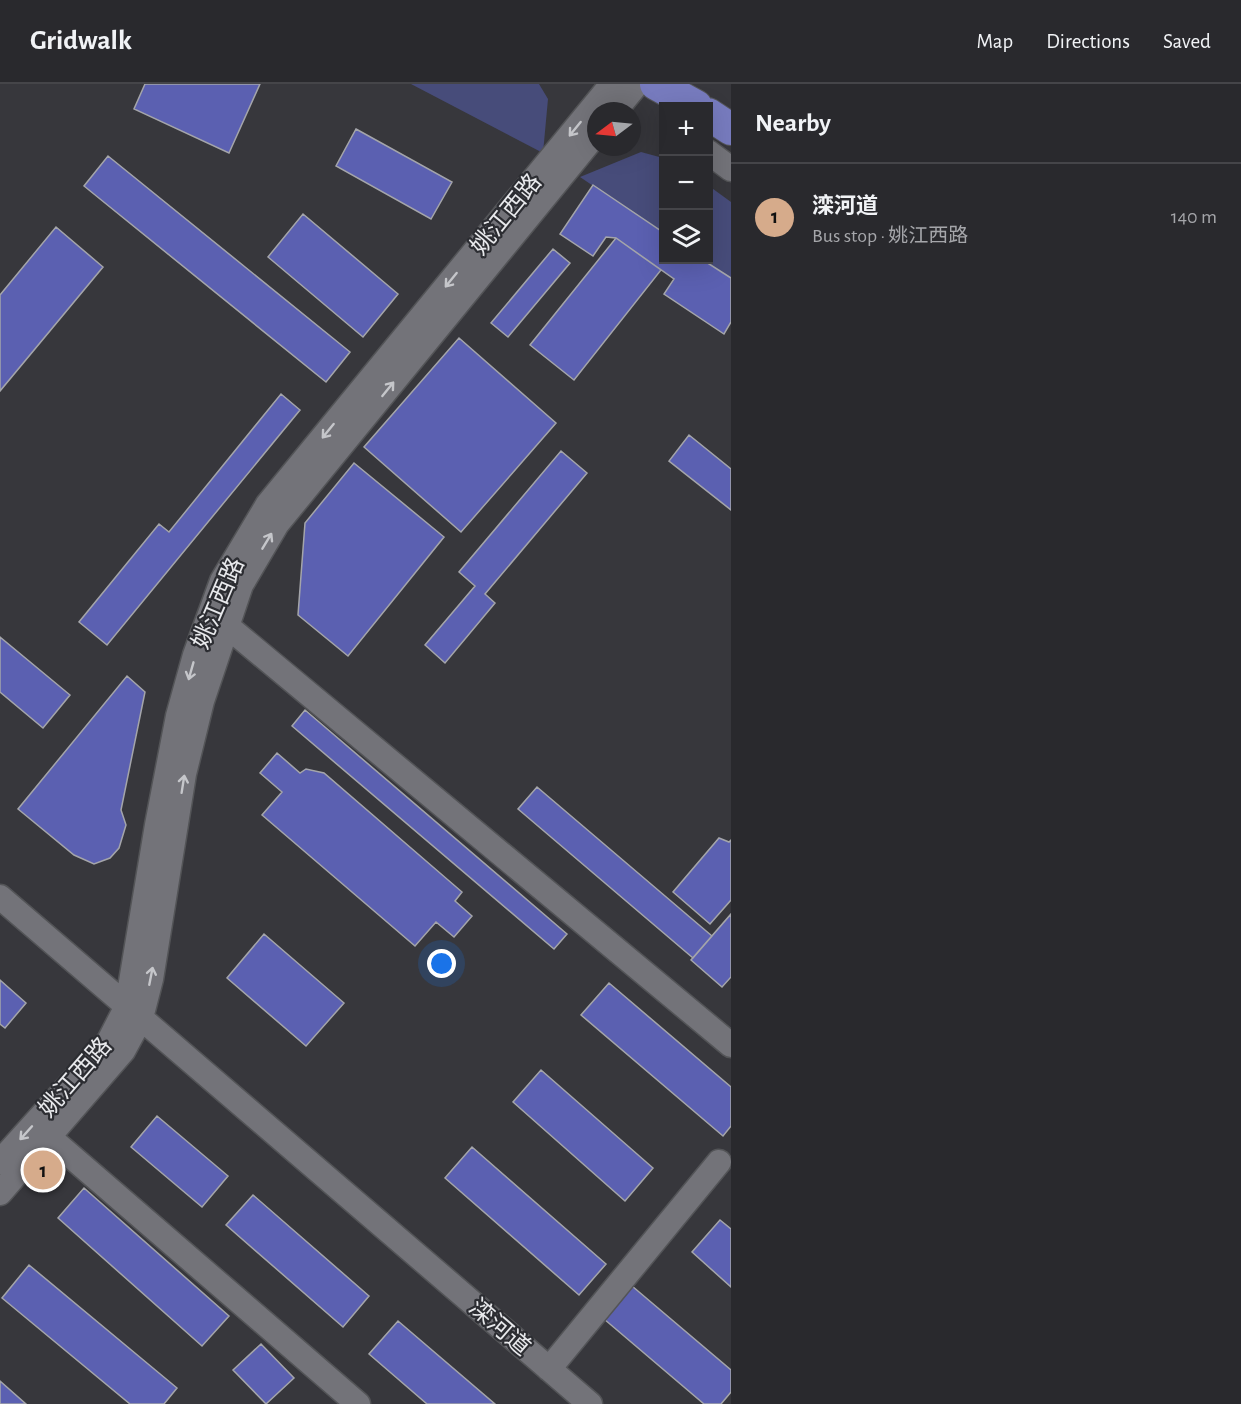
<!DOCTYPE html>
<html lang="en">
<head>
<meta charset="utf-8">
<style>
  body { margin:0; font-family:"Alegreya Sans","Noto Sans SC",sans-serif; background:#353539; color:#f1f3f6 }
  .controls { position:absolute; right:18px; top:18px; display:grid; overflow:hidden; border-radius:0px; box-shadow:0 6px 24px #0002 }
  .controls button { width:54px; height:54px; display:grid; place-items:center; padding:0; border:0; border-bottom:2px solid #454549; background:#29292d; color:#f1f3f6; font:30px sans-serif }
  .compass { position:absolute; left:587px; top:18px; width:54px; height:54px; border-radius:50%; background:#29292d; box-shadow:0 6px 24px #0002; rotate:254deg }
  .you { position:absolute; left:442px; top:880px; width:21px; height:21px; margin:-15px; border:4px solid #fff; border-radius:50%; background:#1a73e8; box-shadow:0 0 0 9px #1a73e833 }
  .badge { display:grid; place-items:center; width:39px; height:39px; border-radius:50%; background:#d6ab8b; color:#111; font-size:20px; font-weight:700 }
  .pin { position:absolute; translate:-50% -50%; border:3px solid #fff; box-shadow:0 2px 6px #0006 }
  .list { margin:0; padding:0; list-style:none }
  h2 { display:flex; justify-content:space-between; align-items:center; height:78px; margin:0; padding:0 24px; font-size:26px }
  h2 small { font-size:20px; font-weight:400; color:#a5a6aa }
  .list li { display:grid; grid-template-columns:39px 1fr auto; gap:18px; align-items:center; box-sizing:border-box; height:108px; padding:0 24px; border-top:2px solid #454549 }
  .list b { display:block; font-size:22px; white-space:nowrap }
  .list p { margin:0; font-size:20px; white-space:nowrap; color:#a5a6aa }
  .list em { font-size:20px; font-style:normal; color:#a5a6aa }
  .icon { flex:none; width:33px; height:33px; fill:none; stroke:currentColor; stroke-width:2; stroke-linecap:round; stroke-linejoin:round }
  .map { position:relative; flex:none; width:731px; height:1320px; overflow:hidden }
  header { display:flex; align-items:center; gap:36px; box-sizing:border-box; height:84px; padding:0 30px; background:#29292d; border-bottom:2px solid #454549 }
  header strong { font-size:28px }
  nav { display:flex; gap:33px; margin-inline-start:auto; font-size:21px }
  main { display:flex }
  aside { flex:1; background:#29292d }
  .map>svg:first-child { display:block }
  .green { fill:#474c7a }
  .building { fill:#5b60b1; stroke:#a4a5aa; stroke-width:1.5 }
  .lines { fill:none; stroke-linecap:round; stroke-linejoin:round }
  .minor-casing { stroke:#535457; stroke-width:27 }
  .major-casing { stroke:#535457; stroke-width:34 }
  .minor { stroke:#737379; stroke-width:24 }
  .major { stroke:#777bbe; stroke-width:32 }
  .oneway { stroke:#c5c6ca }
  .labels { text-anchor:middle; stroke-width:4.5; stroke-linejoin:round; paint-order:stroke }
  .street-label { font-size:24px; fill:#e8e9ec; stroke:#2c2d32 }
</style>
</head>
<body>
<header>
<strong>Gridwalk</strong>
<nav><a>Map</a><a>Directions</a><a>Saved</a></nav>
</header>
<main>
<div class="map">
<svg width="731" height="1320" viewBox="0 0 731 1320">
  <rect width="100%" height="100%" fill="#37373c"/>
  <path class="green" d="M411 0H539L548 15 543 69Z
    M641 68 663 74V149L580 93Z
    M709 102 731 118V194L703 176H708Z"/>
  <path class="building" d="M145 0H260L229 69 134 25Z
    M356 45 452 98 431 135 336 82Z
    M108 72 350 268 326 298 84 102Z
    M593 101 664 149V176H703L731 194V238L724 250 664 210 674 195 616 154 606 153 593 172 560 150Z
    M303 130 398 210 363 253 268 173Z
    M56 143 103 183 0 307V211Z
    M616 154 661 186 574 296 530 261Z
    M553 165 570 179 508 253 491 239Z
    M459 254 556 339 461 448 364 363Z
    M281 310 300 326 107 561 79 538 159 440 169 448Z
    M689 351 731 385V426L669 377Z
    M561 367 587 389 485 510 495 519 445 579 425 561 475 502 459 488Z
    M354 379 444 453 348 572 298 531 305 439Z
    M0 553 70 611 43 644 0 608Z
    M127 592 145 608 121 726 126 741 119 764 110 774 94 780 74 771 18 725Z
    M305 626 567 850 554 865 292 642Z
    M277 669 300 689 306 685 324 689 462 808 455 817 472 832 454 853 436 838 415 862 262 731 282 708 260 689Z
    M537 703 712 852 693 874 518 725Z
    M719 754 729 758 731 756V816L710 840 673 808Z
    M731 830V893L722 903 691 876Z
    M264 850 344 919 306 962 227 894Z
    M0 896 26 919 5 944 0 940Z
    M609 899 731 1003V1042L723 1052 581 931Z
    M541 986 653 1084 625 1117 513 1018Z
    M157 1032 228 1092 202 1123 131 1063Z
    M472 1063 606 1180 579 1211 445 1094Z
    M84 1104 229 1232 202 1262 58 1134Z
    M253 1111 369 1212 343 1243 226 1141Z
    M720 1136 731 1145V1203L692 1168Z
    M29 1181 177 1304 164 1320H130L2 1214Z
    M632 1202 731 1286V1308L721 1320H704L604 1235Z
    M398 1237 495 1320H427L369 1270Z
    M261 1260 294 1294 266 1320 233 1286Z
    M0 1297 26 1320H0Z"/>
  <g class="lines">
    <g class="minor-casing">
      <path id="minor" d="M615 27 637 0
        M708 68 731 85
        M227 542 731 961
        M0 813 590 1320
        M50 1054 358 1320
        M0 1078 109 957 127 922 157 741 178 632 195 571 222 497 268 420 612 0
        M0 1109 123 967 141 934 151 895 184 690 202 617 241 501 277 440 596 50
        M549 1285 719 1078"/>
    </g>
    <g class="major-casing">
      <path id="major" d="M656 0 696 22
        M708 30 731 45"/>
    </g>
    <use href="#minor" class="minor"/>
    <use href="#major" class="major"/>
  </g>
  <defs><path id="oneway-shaft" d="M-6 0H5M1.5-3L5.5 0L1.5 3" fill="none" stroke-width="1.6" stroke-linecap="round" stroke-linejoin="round" transform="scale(1.5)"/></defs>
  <g class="oneway">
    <use href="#oneway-shaft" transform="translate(575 45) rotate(129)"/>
    <use href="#oneway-shaft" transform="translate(451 196) rotate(129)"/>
    <use href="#oneway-shaft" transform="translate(388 305) rotate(-51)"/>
    <use href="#oneway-shaft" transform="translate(328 347) rotate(129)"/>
    <use href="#oneway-shaft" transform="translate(267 457) rotate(-59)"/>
    <use href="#oneway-shaft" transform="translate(191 587) rotate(106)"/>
    <use href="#oneway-shaft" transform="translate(183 700) rotate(-81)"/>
    <use href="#oneway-shaft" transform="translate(151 892) rotate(-79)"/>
    <use href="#oneway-shaft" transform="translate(26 1049) rotate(132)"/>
  </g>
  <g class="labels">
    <g class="street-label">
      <text transform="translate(506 130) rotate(-51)" y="8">姚江西路</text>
      <text transform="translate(218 519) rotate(-67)" y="8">姚江西路</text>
      <text transform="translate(75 993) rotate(-49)" y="8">姚江西路</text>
      <text transform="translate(500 1243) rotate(41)" y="8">滦河道</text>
    </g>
  </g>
</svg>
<div class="controls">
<button>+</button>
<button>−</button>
<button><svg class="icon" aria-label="layers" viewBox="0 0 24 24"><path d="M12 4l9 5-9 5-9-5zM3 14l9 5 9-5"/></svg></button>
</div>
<svg class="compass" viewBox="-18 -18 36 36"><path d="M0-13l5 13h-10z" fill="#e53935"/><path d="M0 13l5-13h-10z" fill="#a5a6aa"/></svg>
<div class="you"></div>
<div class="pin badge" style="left:43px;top:1086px">1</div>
</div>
<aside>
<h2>Nearby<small></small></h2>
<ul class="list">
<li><span class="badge">1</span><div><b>滦河道</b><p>Bus stop · 姚江西路</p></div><em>140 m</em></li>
</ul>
</aside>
</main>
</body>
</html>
